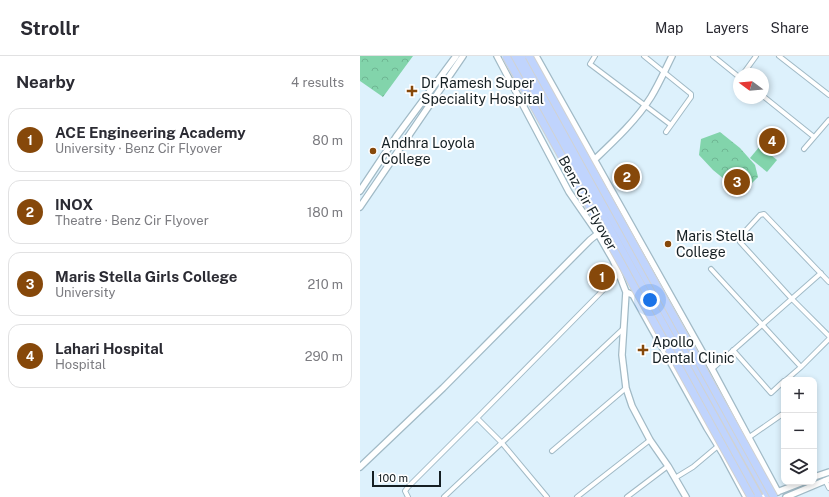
<!DOCTYPE html>
<html lang="en">
<head>
<meta charset="utf-8">
<style>
  body { margin:0; font-family:"Public Sans",sans-serif; background:#f2f2f3; color:#2b2b33 }
  .controls { position:absolute; right:12px; bottom:12px; display:grid; overflow:hidden; border-radius:8px; box-shadow:0 2px 6px #0003 }
  .controls button { width:36px; height:36px; display:grid; place-items:center; padding:0; border:0; border-bottom:1px solid #e1e1e2; background:#fff; color:#2b2b33; font:20px sans-serif }
  .compass { position:absolute; left:373px; top:12px; width:36px; height:36px; border-radius:50%; background:#fff; box-shadow:0 2px 6px #0003; rotate:286deg }
  .scale { position:absolute; left:12px; bottom:10px; width:69px; box-sizing:border-box; padding-left:4px; border:2px solid #151f23; border-top:0; font-size:11px; line-height:14px; white-space:nowrap; color:#151f23; -webkit-text-stroke:3px #fff; paint-order:stroke }
  .you { position:absolute; left:290px; top:244px; width:14px; height:14px; margin:-10px; border:3px solid #fff; border-radius:50%; background:#1a73e8; box-shadow:0 0 0 6px #1a73e833 }
  .badge { display:grid; place-items:center; width:26px; height:26px; border-radius:50%; background:#86480a; color:#fff; font-size:13px; font-weight:700 }
  .pin { position:absolute; translate:-50% -50%; border:2px solid #fff; box-shadow:0 1px 4px #0006 }
  .list { margin:0; padding:0; list-style:none }
  h2 { display:flex; justify-content:space-between; align-items:center; height:52px; margin:0; padding:0 16px; font-size:17px }
  h2 small { font-size:13px; font-weight:400; color:#7c7c81 }
  .list li { display:grid; grid-template-columns:26px 1fr auto; gap:12px; align-items:center; box-sizing:border-box; height:64px; margin:0 8px 8px; padding:0 8px; border:1px solid #e1e1e2; border-radius:12px }
  .list b { display:block; font-size:15px; white-space:nowrap }
  .list p { margin:0; font-size:13px; white-space:nowrap; color:#7c7c81 }
  .list em { font-size:13px; font-style:normal; color:#7c7c81 }
  .icon { flex:none; width:22px; height:22px; fill:none; stroke:currentColor; stroke-width:2; stroke-linecap:round; stroke-linejoin:round }
  .map { position:relative; flex:none; width:469px; height:441px; overflow:hidden }
  header { display:flex; align-items:center; gap:24px; box-sizing:border-box; height:56px; padding:0 20px; background:#fff; border-bottom:1px solid #e1e1e2 }
  header strong { font-size:19px }
  nav { display:flex; gap:22px; margin-inline-start:auto; font-size:14px }
  main { display:flex }
  aside { flex:1; background:#fff }
  .map>svg:first-child { display:block }
  .grass { fill:#82d4ab }
  .park { fill:url(#park-crowns) }
  .lines { fill:none; stroke-linecap:round; stroke-linejoin:round }
  .minor-casing { stroke:#a1bac6; stroke-width:6 }
  .tertiary-casing { stroke:#a1bac6; stroke-width:8 }
  .primary-casing { stroke:#d0d2d3; stroke-width:9 }
  .minor { stroke:#fff; stroke-width:4 }
  .tertiary { stroke:#fff; stroke-width:5.5 }
  .primary { stroke:#c0d4fd; stroke-width:7 }
  .primary-bridge-casing { stroke:#d0d2d3; stroke-width:9; stroke-linecap:butt }
  .primary-bridge { stroke:#c0d4fd; stroke-width:7 }
  .poi-dot { fill:#86480a; stroke:#fff; stroke-width:1.5 }
  .labels { text-anchor:middle; stroke-width:4; stroke-linejoin:round; paint-order:stroke }
  .poi-label { font-size:14px; fill:#151f23; stroke:#fff; text-anchor:start }
  .street-label { font-size:14px; fill:#151f23; stroke:#fff }
</style>
</head>
<body>
<header>
<strong>Strollr</strong>
<nav><a>Map</a><a>Layers</a><a>Share</a></nav>
</header>
<main>
<aside>
<h2>Nearby<small>4 results</small></h2>
<ul class="list">
<li><span class="badge">1</span><div><b>ACE Engineering Academy</b><p>University · Benz Cir Flyover</p></div><em>80 m</em></li>
<li><span class="badge">2</span><div><b>INOX</b><p>Theatre · Benz Cir Flyover</p></div><em>180 m</em></li>
<li><span class="badge">3</span><div><b>Maris Stella Girls College</b><p>University</p></div><em>210 m</em></li>
<li><span class="badge">4</span><div><b>Lahari Hospital</b><p>Hospital</p></div><em>290 m</em></li>
</ul>
</aside>
<div class="map">
<svg width="469" height="441" viewBox="0 0 469 441">
  <defs>
    <pattern id="park-crowns" width="20" height="18" patternUnits="userSpaceOnUse"><rect width="20" height="18" fill="#82d4ab"/><path d="M2 6a3 3 0 1 1 6 0M12 15a3 3 0 1 1 6 0" fill="none" stroke="#6fb693"/></pattern>
  </defs>
  <rect width="100%" height="100%" fill="#ddf1fc"/>
  <path class="grass" d="M400 90 417 104 407 116 390 102Z"/>
  <path class="park" d="M0 0H53L23 41 0 25Z
    M360 76 380 92 395 109 398 121 391 128 375 132 353 114 339 99 341 83Z"/>
  <g class="lines">
    <g class="minor-casing">
      <path id="minor" d="M235 0 230 8 311 69
        M284 0 331 38V41L306 76
        M353 0 379 21
        M419 0 469 39
        M383 18 396 0
        M403 40 454 81
        M444 93 469 64
        M351 213 441 311
        M469 226 404 158 400 159 379 182 380 186 431 242 469 280
        M373 294 411 337 424 325
        M352 313 461 217
        M426 324 441 311 469 283
        M117 362 142 387 187 441
        M388 382 424 357
        M192 395 266 332
        M315 422 333 411 358 390
        M465 424 469 432
        M48 441 45 435 48 431 117 362 259 218
        M84 441 263 273
        M217 441 290 384
        M267 441 308 410"/>
    </g>
    <g class="tertiary-casing">
      <path id="tertiary" d="M137 0 209 136 238 178 253 204 259 218 266 236 262 299 266 332 272 350 290 384 308 410 326 441
        M176 0 352 313 418 436
        M232 106C252 87 276 65 291 41 299 28 305 14 312 0
        M0 135 36 81 96 0
        M0 151 103 0
        M266 236 273 239 347 372 363 398 386 441
        M0 411 83 332 230 184 240 176
        M454 421 469 416
        M404 441 443 426
        M426 441 469 423"/>
    </g>
    <g class="primary-casing">
      <path id="primary" d="M154 0 399 441
        M161 0 409 441"/>
    </g>
    <use href="#minor" class="minor"/>
    <use href="#tertiary" class="tertiary"/>
    <use href="#primary" class="primary"/>
    <g class="primary-bridge-casing">
      <path id="primary-bridge" d="M146 0 391 441
        M169 0 414 441"/>
    </g>
    <use href="#primary-bridge" class="primary-bridge"/>
  </g>
  <g class="poi-dot">
    <path d="M50 29h4v4h4v4h-4v4h-4v-4h-4v-4h4z"/>
    <circle cx="13" cy="95" r="4"/>
    <circle cx="308" cy="188" r="4"/>
    <path d="M281 288h4v4h4v4h-4v4h-4v-4h-4v-4h4z"/>
  </g>
  <g class="labels">
    <g class="poi-label">
      <text x="61" y="32">Dr Ramesh Super<tspan x="61" dy="16">Speciality Hospital</tspan></text>
      <text x="21" y="92">Andhra Loyola<tspan x="21" dy="16">College</tspan></text>
      <text x="316" y="185">Maris Stella<tspan x="316" dy="16">College</tspan></text>
      <text x="292" y="291">Apollo<tspan x="292" dy="16">Dental Clinic</tspan></text>
    </g>
    <g class="street-label">
      <text transform="translate(228 147) rotate(61)" y="5">Benz Cir Flyover</text>
    </g>
  </g>
</svg>
<div class="controls">
<button>+</button>
<button>−</button>
<button><svg class="icon" aria-label="layers" viewBox="0 0 24 24"><path d="M12 4l9 5-9 5-9-5zM3 14l9 5 9-5"/></svg></button>
</div>
<svg class="compass" viewBox="-18 -18 36 36"><path d="M0-13l5 13h-10z" fill="#e53935"/><path d="M0 13l5-13h-10z" fill="#7c7c81"/></svg>
<div class="scale">100 m</div>
<div class="you"></div>
<div class="pin badge" style="left:242px;top:221px">1</div>
<div class="pin badge" style="left:267px;top:121px">2</div>
<div class="pin badge" style="left:377px;top:126px">3</div>
<div class="pin badge" style="left:412px;top:85px">4</div>
</div>
</main>
</body>
</html>
